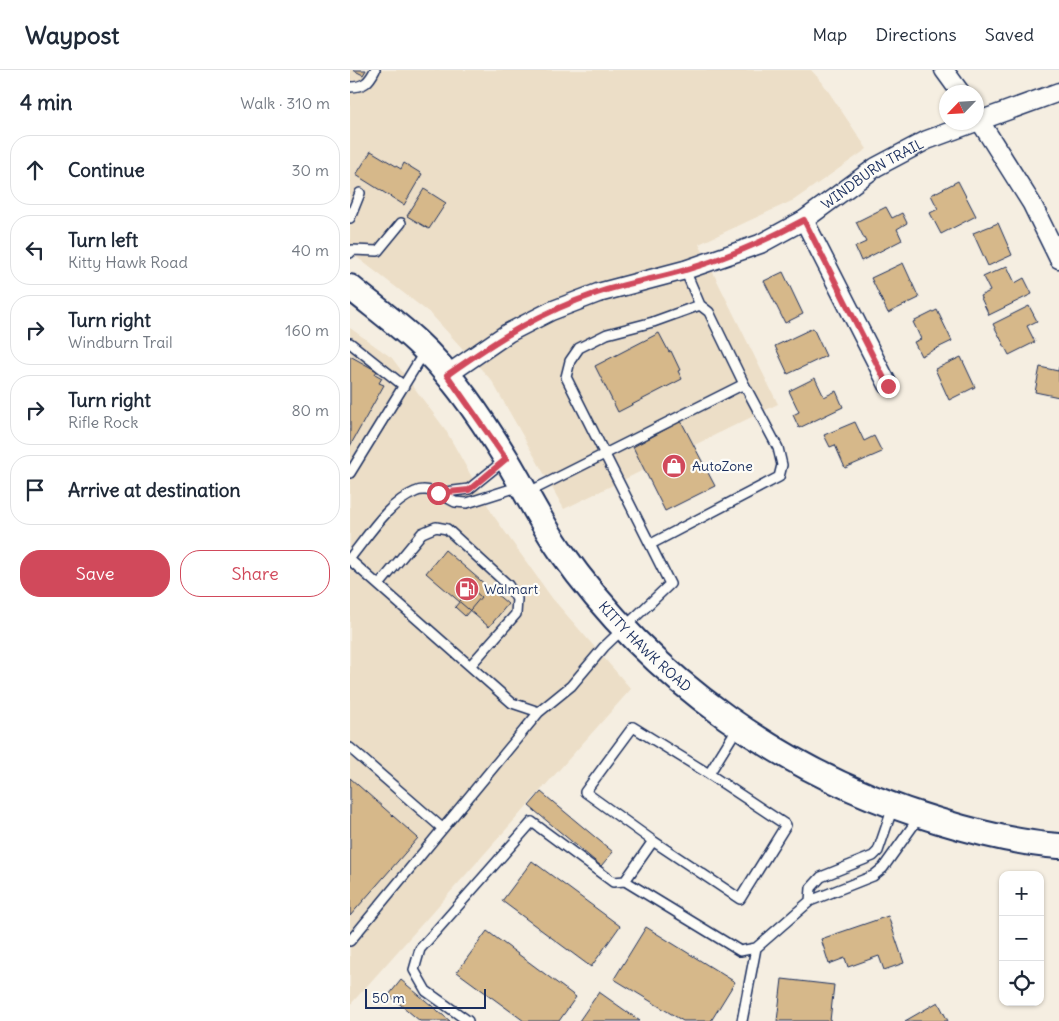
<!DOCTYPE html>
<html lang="en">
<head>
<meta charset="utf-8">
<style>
  body { margin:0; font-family:Delius,sans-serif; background:#f6f6f7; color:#1f2937 }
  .controls { position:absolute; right:15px; bottom:15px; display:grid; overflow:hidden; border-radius:10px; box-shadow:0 1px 4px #0004 }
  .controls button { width:45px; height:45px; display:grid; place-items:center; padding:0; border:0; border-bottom:1px solid #e0e1e3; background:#fff; color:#1f2937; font:25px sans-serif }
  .compass { position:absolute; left:589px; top:15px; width:45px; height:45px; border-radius:50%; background:#fff; box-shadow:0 1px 4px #0004; rotate:245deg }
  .scale { position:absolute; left:15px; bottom:12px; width:121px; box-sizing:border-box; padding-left:5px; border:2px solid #1b2f5e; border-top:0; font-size:14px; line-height:18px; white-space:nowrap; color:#1b2f5e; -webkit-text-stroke:4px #fdfcf7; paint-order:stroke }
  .stop { position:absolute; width:15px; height:15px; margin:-11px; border:4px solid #d1495b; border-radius:50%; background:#fff }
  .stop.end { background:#d1495b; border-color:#fff; box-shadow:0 1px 5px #0008 }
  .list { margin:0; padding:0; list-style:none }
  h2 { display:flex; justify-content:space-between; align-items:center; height:65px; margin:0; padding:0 20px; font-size:21px }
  h2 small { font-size:16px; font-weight:400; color:#747a83 }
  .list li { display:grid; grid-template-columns:32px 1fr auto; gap:15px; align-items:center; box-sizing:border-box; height:70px; margin:0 10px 10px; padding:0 10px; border:1px solid #e0e1e3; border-radius:20px }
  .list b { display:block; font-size:19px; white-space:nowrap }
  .list p { margin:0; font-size:16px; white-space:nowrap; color:#747a83 }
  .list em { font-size:16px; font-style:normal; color:#747a83 }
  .actions { display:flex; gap:10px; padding:15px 20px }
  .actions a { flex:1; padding:11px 0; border:1px solid #d1495b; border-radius:20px; text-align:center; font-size:18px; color:#d1495b }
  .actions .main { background:#d1495b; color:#fff }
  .icon { flex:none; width:28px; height:28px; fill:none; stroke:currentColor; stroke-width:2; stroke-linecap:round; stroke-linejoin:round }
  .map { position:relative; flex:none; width:709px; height:951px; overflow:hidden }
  header { display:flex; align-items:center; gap:30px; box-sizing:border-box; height:70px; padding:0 25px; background:#fff; border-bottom:1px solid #e0e1e3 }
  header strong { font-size:24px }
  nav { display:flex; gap:28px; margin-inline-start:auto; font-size:18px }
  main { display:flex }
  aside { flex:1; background:#fff }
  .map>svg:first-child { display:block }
  .built { fill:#ecdec7 }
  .building { fill:#d6b88a; stroke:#1b2f5e }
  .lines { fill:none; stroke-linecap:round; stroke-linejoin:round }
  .lane-casing { stroke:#1b2f5e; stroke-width:12 }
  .street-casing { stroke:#1b2f5e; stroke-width:21 }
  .secondary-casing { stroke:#1b2f5e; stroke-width:28 }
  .lane { stroke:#fdfcf7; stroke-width:9 }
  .street { stroke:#fdfcf7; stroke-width:18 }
  .secondary { stroke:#fdfcf7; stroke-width:24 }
  .route { stroke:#d1495b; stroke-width:6 }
  .labels { text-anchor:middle; stroke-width:4.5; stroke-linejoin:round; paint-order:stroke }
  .street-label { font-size:14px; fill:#1b2f5e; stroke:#fdfcf7 }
  .poi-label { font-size:14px; fill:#1b2f5e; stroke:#fdfcf7; text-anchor:start }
</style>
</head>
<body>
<header>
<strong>Waypost</strong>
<nav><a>Map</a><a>Directions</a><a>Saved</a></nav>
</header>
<main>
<aside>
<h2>4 min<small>Walk · 310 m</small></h2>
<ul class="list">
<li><svg class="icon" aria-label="ahead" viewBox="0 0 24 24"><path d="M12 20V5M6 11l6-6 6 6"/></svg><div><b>Continue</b></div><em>30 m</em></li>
<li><svg class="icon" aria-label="left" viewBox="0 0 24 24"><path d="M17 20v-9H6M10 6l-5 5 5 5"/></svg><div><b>Turn left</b><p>Kitty Hawk Road</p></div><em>40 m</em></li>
<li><svg class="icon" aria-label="right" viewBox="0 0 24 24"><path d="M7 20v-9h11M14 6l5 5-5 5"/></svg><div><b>Turn right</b><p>Windburn Trail</p></div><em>160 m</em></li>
<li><svg class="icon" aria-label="right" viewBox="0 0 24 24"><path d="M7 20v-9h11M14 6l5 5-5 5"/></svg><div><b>Turn right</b><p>Rifle Rock</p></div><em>80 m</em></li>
<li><svg class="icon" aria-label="arrive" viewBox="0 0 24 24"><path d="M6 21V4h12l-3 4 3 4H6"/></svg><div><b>Arrive at destination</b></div></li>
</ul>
<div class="actions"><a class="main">Save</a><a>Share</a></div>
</aside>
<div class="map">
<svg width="709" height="951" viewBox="0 0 709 951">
  <rect width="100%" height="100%" fill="#f5eee1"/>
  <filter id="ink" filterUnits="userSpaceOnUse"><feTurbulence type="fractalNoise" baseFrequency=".02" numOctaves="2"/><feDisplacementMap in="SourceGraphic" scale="10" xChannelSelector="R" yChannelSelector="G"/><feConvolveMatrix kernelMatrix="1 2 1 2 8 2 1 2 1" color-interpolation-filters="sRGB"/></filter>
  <g filter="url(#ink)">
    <path class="built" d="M0 0H461L472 12 517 79 444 130 349 174 428 334 214 439 142 311 81 244 0 182Z
      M0 258 42 288 95 359 143 445 202 528 281 619 0 935Z"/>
    <path class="building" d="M3 0H16L13 5Z
      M21 81 51 99 54 93 72 104 54 135 6 105Z
      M608 111 626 146 591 164 580 143 588 139 581 125Z
      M74 119 96 133 79 159 57 146Z
      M536 137 542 148 552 143 557 153 547 159 552 170 511 191 505 177 516 172 506 152Z
      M648 153 662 185 638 196 623 163Z
      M553 193 569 228 538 243 521 208Z
      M657 196 665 213 674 208 682 224 639 245 630 226 640 221 633 207Z
      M433 202 453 244 435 253 414 211Z
      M679 236 687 251 677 256 685 272 659 285 643 254Z
      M587 240 602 271 571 286 564 272 571 269 563 252Z
      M463 258 476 286 438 304 425 276Z
      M309 263 319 282 321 281 330 300 328 301 332 309 268 342 245 296Z
      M0 286 27 301 25 304 32 308 29 313 34 315 0 376Z
      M611 287 625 317 599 330 585 299Z
      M690 297 708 301 709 297V327L685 322Z
      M465 308 474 327 486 321 493 337 449 358 443 345 449 342 439 321Z
      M331 351 365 416 315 441 283 377Z
      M505 352 514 371 524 366 532 382 495 398 485 375 480 377 474 365Z
      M95 480 158 534 139 557 76 503Z
      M121 518 131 527 115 546 105 537Z
      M0 708 68 768 0 846Z
      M191 722 263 782 251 796 179 736Z
      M182 791 270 856 241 897 152 831Z
      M538 846 554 893 534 900 529 886 498 897 495 888 479 894 471 869Z
      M296 857 385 912 361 951H333L264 909Z
      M137 861 226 927 209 951H174L107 902Z
      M432 909 484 915 480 951H427Z
      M51 910 100 951H70L39 925Z
      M249 922 290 951H229Z
      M588 932 598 951H555Z"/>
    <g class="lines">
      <g class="lane-casing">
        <path id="lane" d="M0 17C14 17 19 12 25 0
          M0 148 10 123
          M0 183 2 180 28 181 51 153
          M0 273 54 316
          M156 389 119 419 88 423 105 432 117 433 171 416
          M0 403 75 281
          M177 423 394 314 359 242 350 235 335 200
          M301 474 429 407 432 395 428 378 394 314
          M0 488C18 466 38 433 65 422 73 418 81 421 88 423
          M0 490 162 633 189 642 221 616 254 577 320 514 216 307 220 291 229 278 257 264 303 252 350 235
          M29 515 72 463 86 457 97 459 158 515 167 529 166 544 120 596
          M0 678 92 758
          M359 704 436 755 390 829 303 771 275 811 390 881 406 878
          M303 771 235 722 283 657 359 704 388 657
          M460 831 461 818 471 807 523 786 528 781 543 737
          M0 871 189 642
          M118 951 76 921 64 900 70 879 182 752 263 812 275 811
          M392 951 406 878 460 831 523 806 533 798 570 746"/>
      </g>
      <g class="street-casing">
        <g id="street">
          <path d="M594 0 610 22"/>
          <path d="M626 45 682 134 709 189"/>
          <path d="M626 52 709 22"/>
          <path d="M454 150 538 315"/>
          <path id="s1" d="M97 305 158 263 201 241 248 223 335 200 410 174 454 150 526 97 577 70 626 52"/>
        </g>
      </g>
      <g class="secondary-casing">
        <g id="secondary">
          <path id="s2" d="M0 217C22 235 45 252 66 271 102 304 132 349 157 390 175 420 190 451 210 480 301 610 437 706 589 751 628 763 668 773 709 776"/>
        </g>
      </g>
      <use href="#lane" class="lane"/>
      <use href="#street" class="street"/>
      <use href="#secondary" class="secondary"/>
    </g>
  </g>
  <g class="lines" filter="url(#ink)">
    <path class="route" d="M88 423 119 420 156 389 97 305C147 270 188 243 247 223 275 213 306 209 335 200 377 188 415 171 454 150L538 316"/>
  </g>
  <defs>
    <g id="shop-disc" transform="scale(1.25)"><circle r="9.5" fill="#d1495b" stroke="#fdfcf7"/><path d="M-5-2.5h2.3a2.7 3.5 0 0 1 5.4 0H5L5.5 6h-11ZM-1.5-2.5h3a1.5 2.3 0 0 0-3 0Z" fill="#fff"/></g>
    <g id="fuel-disc" transform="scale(1.25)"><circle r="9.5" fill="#d1495b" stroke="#fdfcf7"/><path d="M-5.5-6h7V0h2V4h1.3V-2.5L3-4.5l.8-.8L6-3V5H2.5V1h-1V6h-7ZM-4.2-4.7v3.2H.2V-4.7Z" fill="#fff"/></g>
  </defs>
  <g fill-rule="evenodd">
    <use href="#shop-disc" x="324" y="396"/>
    <use href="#fuel-disc" x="117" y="519"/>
  </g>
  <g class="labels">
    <g class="street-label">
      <text dy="5" stroke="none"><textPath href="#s1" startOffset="475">WINDBURN TRAIL</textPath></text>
      <text dy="5" stroke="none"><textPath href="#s2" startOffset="469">KITTY HAWK ROAD</textPath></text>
    </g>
    <g class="poi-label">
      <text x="342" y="401">AutoZone</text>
      <text x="134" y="524">Walmart</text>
    </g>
  </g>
</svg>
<div class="controls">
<button>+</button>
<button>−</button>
<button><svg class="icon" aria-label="locate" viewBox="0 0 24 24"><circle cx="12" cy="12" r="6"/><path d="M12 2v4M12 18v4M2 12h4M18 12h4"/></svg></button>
</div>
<svg class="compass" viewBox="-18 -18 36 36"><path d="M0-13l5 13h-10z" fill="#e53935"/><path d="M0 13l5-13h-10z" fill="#747a83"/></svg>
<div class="scale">50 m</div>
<div class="stop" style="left:88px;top:423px"></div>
<div class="stop end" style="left:538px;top:316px"></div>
</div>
</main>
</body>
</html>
